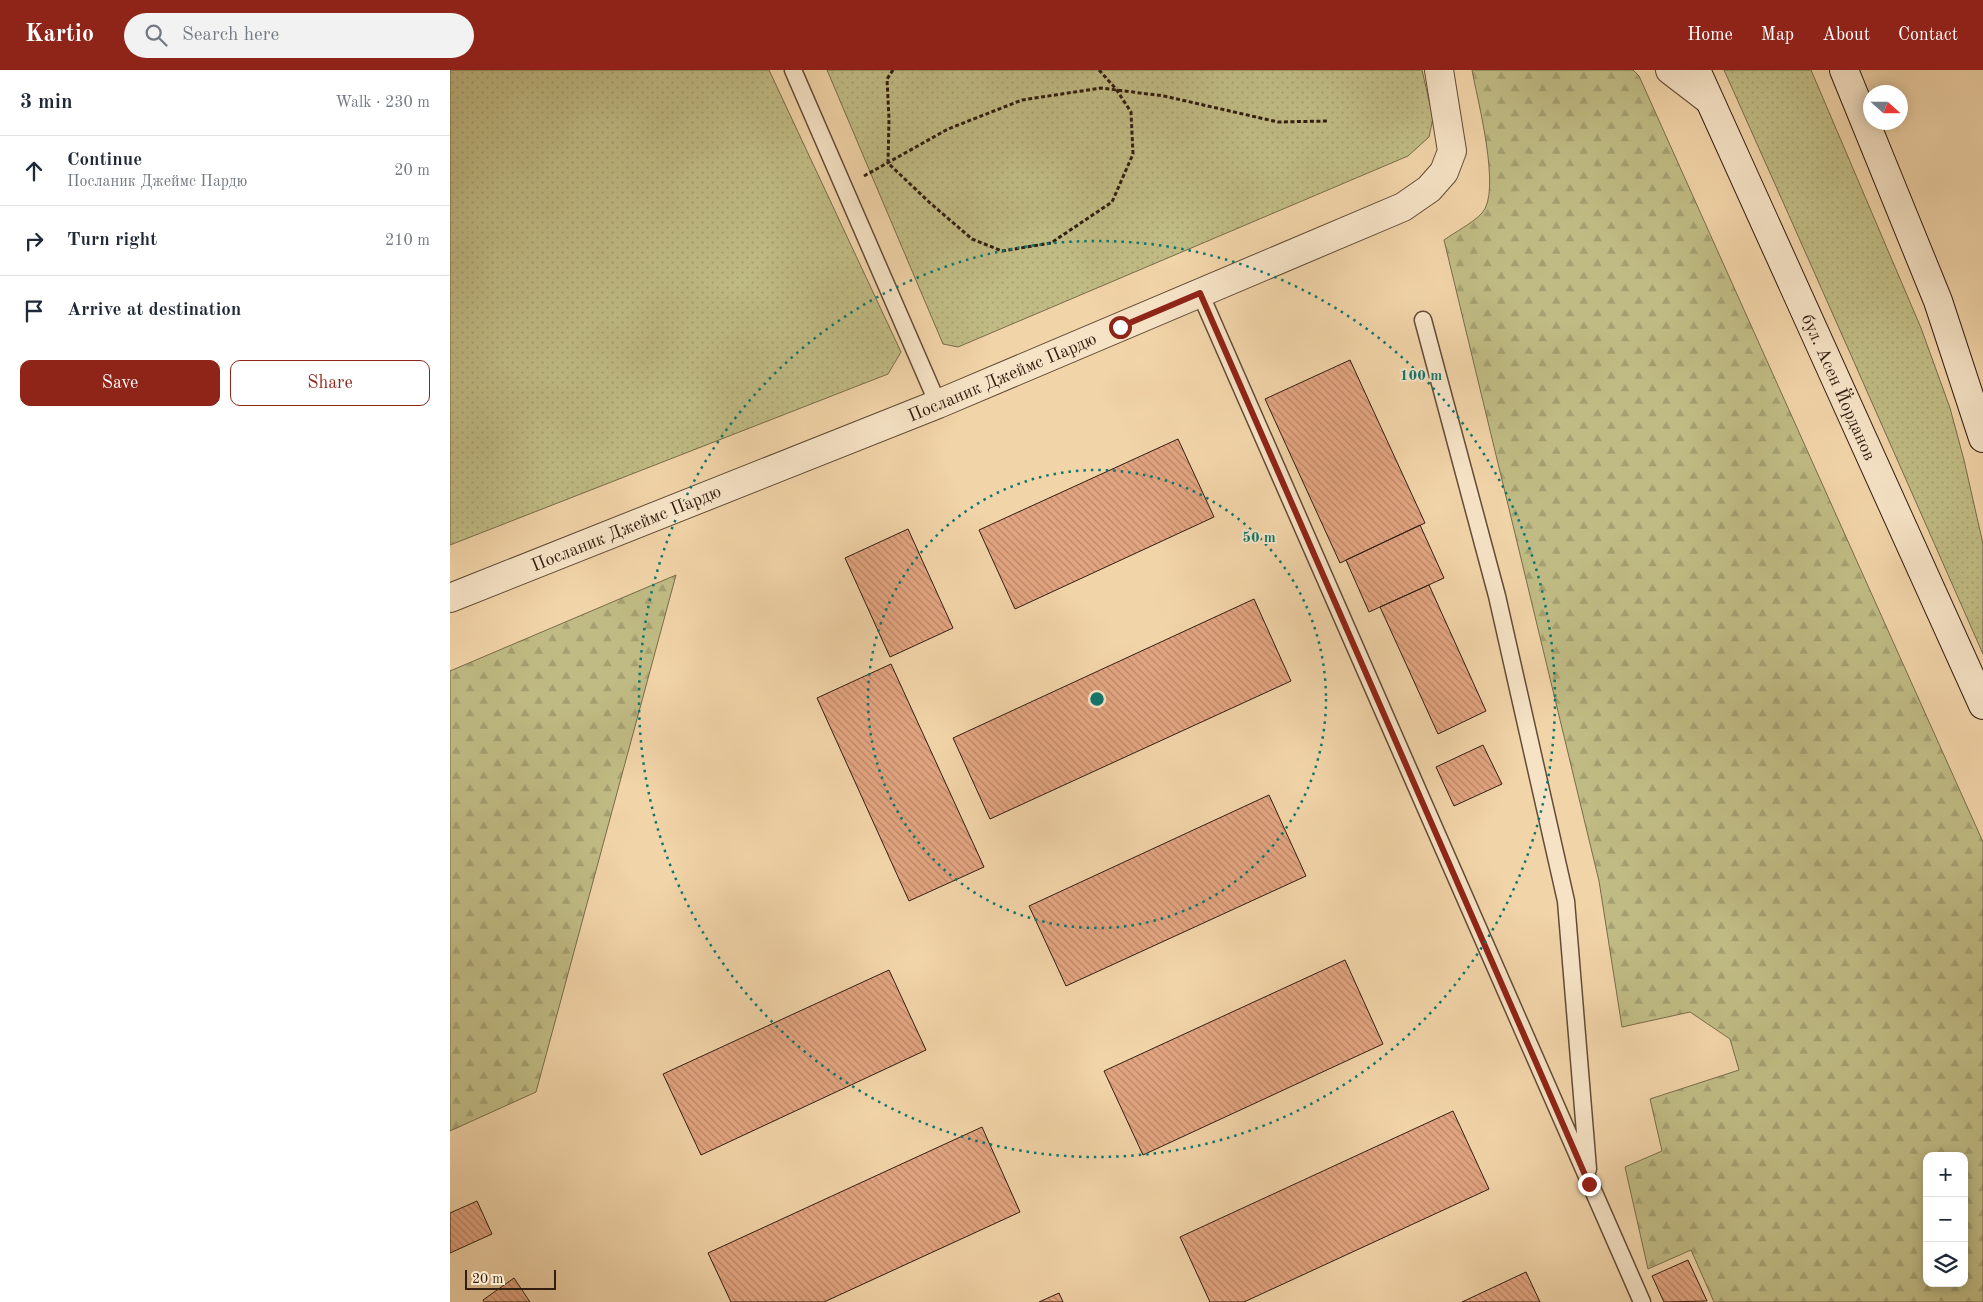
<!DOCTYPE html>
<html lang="en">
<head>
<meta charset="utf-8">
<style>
  body { margin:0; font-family:"Old Standard TT",serif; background:#f2f2f3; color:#1f2937 }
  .controls { position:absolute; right:15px; bottom:15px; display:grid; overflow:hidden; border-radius:10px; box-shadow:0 2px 12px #0003 }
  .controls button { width:45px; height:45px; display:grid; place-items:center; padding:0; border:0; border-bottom:1px solid #e0e1e3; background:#fff; color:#1f2937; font:25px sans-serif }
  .compass { position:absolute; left:1413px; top:15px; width:45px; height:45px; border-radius:50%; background:#fff; box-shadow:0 2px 12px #0003; rotate:111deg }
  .scale { position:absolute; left:15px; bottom:12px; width:91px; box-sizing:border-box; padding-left:5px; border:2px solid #321e10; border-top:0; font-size:14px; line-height:18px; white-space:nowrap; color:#321e10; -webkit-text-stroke:4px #f6e3c6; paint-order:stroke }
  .stop { position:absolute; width:15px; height:15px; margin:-11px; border:4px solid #8f2418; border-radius:50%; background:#fff }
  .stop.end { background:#8f2418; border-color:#fff; box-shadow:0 1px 5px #0008 }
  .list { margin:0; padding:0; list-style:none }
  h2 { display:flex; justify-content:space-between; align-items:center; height:65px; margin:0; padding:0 20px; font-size:21px }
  h2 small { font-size:16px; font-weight:400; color:#747a83 }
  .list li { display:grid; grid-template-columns:32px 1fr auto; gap:15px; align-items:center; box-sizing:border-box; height:70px; padding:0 20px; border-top:1px solid #e0e1e3 }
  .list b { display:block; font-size:19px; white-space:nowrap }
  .list p { margin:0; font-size:16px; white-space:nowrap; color:#747a83 }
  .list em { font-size:16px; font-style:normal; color:#747a83 }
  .actions { display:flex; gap:10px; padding:15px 20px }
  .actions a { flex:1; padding:11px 0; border:1px solid #8f2418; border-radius:10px; text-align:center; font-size:18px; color:#8f2418 }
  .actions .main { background:#8f2418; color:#fff }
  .icon { flex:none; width:28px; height:28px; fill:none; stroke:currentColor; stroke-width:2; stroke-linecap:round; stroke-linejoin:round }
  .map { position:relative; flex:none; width:1533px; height:1232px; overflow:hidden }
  header { display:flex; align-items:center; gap:30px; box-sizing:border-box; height:70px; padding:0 25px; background:#8f2418; color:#fff }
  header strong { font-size:24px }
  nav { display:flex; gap:28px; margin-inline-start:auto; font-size:18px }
  .search { width:350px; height:45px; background:#f2f2f3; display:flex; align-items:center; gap:12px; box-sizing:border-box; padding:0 18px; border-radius:28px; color:#747a83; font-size:19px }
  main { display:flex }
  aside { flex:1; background:#fff }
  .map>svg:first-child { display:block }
  .grass { fill:url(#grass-dots); stroke:#796c4a }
  .forest { fill:url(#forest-firs); stroke:#796c4a; fill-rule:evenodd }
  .building { fill:url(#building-back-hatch); stroke:#321e10 }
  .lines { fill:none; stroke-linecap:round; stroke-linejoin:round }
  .service-casing { stroke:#624c36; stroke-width:19 }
  .minor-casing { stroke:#624c36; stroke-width:30 }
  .secondary-casing { stroke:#321e10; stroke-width:30 }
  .path { stroke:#321e10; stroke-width:3; stroke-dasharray:4 2.5; stroke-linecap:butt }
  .service { stroke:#f6e3c6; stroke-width:16 }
  .minor { stroke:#f6e3c6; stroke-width:28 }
  .secondary { stroke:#f6e3c6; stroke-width:28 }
  .route { stroke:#8f2418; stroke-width:6 }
  .ring { fill:none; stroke:#0f766e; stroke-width:2.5; stroke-dasharray:2.5 5 }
  .labels { text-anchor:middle; stroke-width:4; stroke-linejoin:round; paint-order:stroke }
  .street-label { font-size:18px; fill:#321e10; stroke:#f6e3c6 }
  .centre { fill:#0f766e; stroke:#f6e3c6; stroke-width:2.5 }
  .ring-label { font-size:15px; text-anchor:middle; font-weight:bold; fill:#0f766e; stroke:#f6e3c6; stroke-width:4; stroke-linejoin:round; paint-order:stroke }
</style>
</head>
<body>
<header>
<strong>Kartio</strong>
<div class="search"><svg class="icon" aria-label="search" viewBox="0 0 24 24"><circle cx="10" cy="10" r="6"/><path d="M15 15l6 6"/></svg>Search here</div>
<nav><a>Home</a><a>Map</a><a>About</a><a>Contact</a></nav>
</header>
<main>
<aside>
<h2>3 min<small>Walk · 230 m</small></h2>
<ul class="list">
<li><svg class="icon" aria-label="ahead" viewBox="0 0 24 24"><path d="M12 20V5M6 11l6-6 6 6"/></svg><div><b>Continue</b><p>Посланик Джеймс Пардю</p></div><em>20 m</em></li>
<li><svg class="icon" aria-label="right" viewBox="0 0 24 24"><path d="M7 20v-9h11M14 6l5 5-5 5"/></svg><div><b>Turn right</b></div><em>210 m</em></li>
<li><svg class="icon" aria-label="arrive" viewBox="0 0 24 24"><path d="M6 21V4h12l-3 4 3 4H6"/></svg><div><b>Arrive at destination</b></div></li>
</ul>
<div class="actions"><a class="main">Save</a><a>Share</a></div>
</aside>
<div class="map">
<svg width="1533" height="1232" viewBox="0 0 1533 1232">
  <defs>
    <pattern id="grass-dots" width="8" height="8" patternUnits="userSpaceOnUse" patternTransform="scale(1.25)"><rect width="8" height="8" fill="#c0bb84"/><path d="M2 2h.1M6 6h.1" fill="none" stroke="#a5a071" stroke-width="1.8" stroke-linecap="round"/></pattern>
    <pattern id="forest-firs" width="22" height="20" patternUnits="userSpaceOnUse" patternTransform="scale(1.25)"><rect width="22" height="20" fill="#c0bb84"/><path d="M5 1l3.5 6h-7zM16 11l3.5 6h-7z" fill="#a5a071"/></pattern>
    <pattern id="building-back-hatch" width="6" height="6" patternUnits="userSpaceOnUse" patternTransform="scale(1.25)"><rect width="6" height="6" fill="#e3a581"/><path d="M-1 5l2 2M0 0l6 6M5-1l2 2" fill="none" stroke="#b98668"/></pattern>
  </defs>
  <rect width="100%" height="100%" fill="#f1d4a8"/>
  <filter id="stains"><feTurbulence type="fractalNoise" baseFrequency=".004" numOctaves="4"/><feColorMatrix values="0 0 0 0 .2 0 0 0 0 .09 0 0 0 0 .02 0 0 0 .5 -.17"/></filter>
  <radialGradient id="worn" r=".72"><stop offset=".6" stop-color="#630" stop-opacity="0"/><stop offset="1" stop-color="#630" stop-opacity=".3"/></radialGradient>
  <path class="grass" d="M0 0H319L451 282 438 304 0 475Z
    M377 0H972L983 48 979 67 958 86 508 277 493 274Z
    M1274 0H1361L1471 258 1500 338 1514 390 1533 474V584C1447 389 1361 194 1274 0Z"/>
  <path class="forest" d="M1022 0H1183L1189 6 1533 772V1232H1264L1241 1180 1198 1199 1175 1097 1212 1081 1200 1029 1289 1000 1280 969 1240 942 1172 957 1149 811 994 170C1005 162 1023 153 1032 143 1052 122 1027 28 1022 0ZM1477 1086H1514V1213H1477Z
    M226 505 86 1022 0 1061V601Z"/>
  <path class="building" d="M900 290 975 453 890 493 815 329Z
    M728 369 764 447 565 539 529 460Z
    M970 455 994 508 919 542 896 490Z
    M458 459 503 558 440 587 395 488Z
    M979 515 1036 641 988 664 930 537Z
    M804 529 841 611 540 749 503 668Z
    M441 594 534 797 459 831 367 628Z
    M1033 675 1052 714 1004 736 986 697Z
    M819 725 856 806 616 916 579 836Z
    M895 890 933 974 693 1085 654 1001Z
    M439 900 476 980 251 1085 213 1004Z
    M1003 1041 1039 1119 794 1232H760L730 1167Z
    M532 1057 570 1142 374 1232H281L258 1183Z
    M27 1131 42 1164 0 1183V1143Z
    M1238 1190 1257 1231 1214 1232 1202 1206Z
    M1076 1202 1090 1232H1012Z
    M64 1208 80 1232H34L33 1230Z
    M609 1223 613 1232H589Z"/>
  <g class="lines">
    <g class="service-casing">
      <path id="service" d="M343 0 488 334
        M750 223 1192 1232
        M973 250 1047 526 1116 831 1138 1099"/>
    </g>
    <g class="minor-casing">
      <path id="minor" d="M1220 0 1259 30
        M0 528 488 334 953 137 979 119 994 102 1002 81 989 0"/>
    </g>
    <g class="secondary-casing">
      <path id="secondary" d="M1246 0 1533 635
        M1394 0 1488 231 1533 368"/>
    </g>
    <path class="path" d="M443 0 437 9 439 49 438 93 479 132 522 169 552 181 601 173 662 132 683 84 681 42 666 19 649 0
      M414 106 498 59 572 30 651 18 714 26 828 52 877 51"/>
    <use href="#service" class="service"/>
    <use href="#minor" class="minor"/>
    <use href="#secondary" class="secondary"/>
  </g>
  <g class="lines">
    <path class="route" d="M670 257 750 223 1139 1114"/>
  </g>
  <g class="ring">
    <circle cx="647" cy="629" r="229"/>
    <circle cx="647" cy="629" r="458"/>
  </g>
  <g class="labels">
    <g class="street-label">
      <text transform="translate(552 307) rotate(-23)" y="6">Посланик Джеймс Пардю</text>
      <text transform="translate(1389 317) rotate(66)" y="6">бул. Асен Йорданов</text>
      <text transform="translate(176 458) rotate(-22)" y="6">Посланик Джеймс Пардю</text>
    </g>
  </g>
  <circle cx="647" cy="629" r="8" class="centre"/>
  <g class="ring-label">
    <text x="971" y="310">100 m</text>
    <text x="809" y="472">50 m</text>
  </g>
  <rect width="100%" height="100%" filter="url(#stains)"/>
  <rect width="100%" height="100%" fill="url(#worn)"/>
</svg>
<div class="controls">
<button>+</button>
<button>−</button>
<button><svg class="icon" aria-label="layers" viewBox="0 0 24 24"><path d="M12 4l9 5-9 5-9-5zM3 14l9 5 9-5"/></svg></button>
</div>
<svg class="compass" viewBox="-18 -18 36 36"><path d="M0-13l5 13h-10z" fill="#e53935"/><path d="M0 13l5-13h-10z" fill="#747a83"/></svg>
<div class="scale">20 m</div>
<div class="stop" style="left:670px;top:257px"></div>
<div class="stop end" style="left:1139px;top:1114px"></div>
</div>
</main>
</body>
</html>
